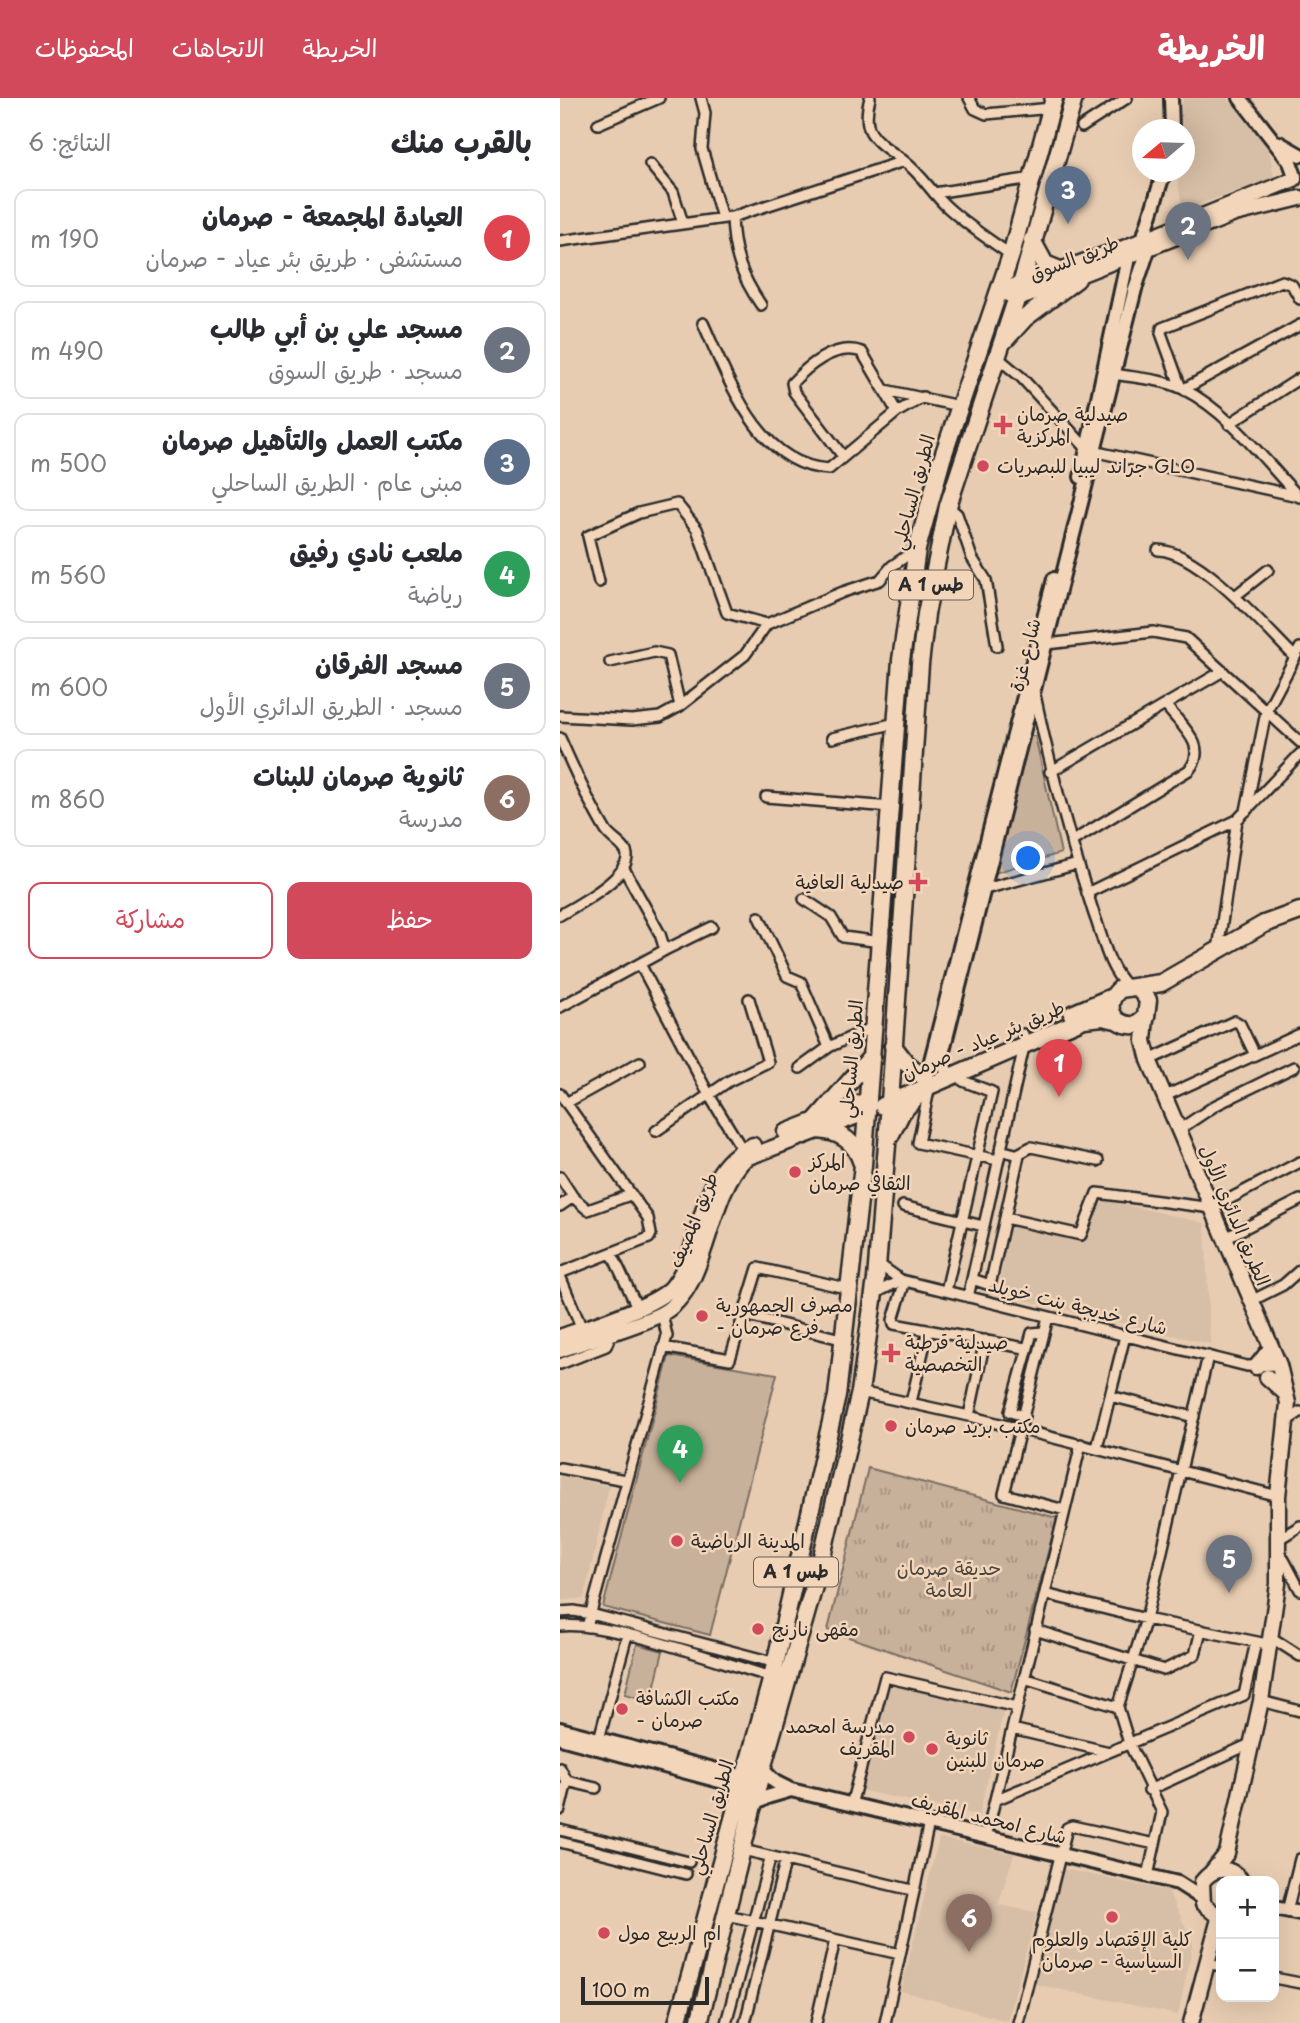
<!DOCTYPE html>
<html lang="ar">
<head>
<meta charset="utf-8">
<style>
  body { margin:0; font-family:"Playpen Sans","Playpen Sans Arabic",sans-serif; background:#f2f2f3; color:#2b2b33; direction:rtl }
  .controls { position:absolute; right:21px; bottom:21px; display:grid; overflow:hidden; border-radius:14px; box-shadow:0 7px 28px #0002 }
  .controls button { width:63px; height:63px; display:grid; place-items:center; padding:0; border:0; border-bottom:2px solid #e1e1e2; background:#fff; color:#2b2b33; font:35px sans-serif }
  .compass { position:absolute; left:572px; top:21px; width:63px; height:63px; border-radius:50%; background:#fff; box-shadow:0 7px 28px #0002; rotate:251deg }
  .scale { position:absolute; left:21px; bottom:18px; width:128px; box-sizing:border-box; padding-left:7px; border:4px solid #2b2b2b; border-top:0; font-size:19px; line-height:24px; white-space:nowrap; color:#2b2b2b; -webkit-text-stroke:5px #f3d6ba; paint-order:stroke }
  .you { position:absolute; left:469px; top:761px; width:24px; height:24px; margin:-18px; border:5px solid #fff; border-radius:50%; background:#1a73e8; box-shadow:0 0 0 10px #1a73e833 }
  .badge { display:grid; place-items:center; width:46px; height:46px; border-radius:50%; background:#d1495b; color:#fff; font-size:23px; font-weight:700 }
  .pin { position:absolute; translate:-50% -58px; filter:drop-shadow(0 2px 4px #0008) }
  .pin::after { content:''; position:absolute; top:37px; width:24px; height:21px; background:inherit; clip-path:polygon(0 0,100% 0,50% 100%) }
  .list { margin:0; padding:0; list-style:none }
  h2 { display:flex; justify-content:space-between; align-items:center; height:91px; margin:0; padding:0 28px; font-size:30px }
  h2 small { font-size:23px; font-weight:400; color:#7c7c81 }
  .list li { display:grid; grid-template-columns:46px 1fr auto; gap:21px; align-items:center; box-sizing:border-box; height:98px; margin:0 14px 14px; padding:0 14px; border:2px solid #e1e1e2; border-radius:14px }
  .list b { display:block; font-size:26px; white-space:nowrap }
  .list p { margin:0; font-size:23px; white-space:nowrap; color:#7c7c81 }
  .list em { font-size:23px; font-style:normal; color:#7c7c81 }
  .actions { display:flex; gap:14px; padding:21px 28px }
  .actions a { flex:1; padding:16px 0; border:2px solid #d1495b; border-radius:14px; text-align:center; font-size:24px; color:#d1495b }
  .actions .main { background:#d1495b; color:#fff }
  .map { position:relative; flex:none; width:740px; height:1925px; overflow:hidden; direction:ltr }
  header { display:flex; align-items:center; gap:42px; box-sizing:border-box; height:98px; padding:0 35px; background:#d1495b; color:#fff }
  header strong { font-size:33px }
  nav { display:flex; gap:38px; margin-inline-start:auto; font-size:24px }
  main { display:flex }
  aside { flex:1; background:#fff }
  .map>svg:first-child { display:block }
  .built { fill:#d7bea6 }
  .park { fill:url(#park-tufts); stroke:#7a6e63; stroke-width:2 }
  .garden { fill:#c8b19b; stroke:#7a6e63; stroke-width:2 }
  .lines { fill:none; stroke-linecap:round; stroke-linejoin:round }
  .street-casing { stroke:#2b2b2b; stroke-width:14 }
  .secondary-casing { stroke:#2b2b2b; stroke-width:18 }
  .primary-casing { stroke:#2b2b2b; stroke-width:19 }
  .highway-casing { stroke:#2b2b2b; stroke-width:21 }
  .street { stroke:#f3d6ba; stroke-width:9 }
  .secondary { stroke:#f3d6ba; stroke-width:12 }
  .primary { stroke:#f3d6ba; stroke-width:14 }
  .highway { stroke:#f3d6ba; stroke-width:16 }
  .poi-dot { fill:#d1495b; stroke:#f3d6ba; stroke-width:2.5 }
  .labels { text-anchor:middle; stroke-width:5; stroke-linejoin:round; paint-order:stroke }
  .shield { fill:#f3d6ba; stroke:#675e56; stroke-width:2 }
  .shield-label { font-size:18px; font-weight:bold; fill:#2b2b2b }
  .street-label { font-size:19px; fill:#2b2b2b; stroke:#f3d6ba }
  .poi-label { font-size:19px; fill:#2b2b2b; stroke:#f3d6ba; text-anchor:start }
  .park-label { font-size:19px; fill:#4a4641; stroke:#f3d6ba }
</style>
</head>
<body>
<header>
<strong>الخريطة</strong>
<nav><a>الخريطة</a><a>الاتجاهات</a><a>المحفوظات</a></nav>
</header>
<main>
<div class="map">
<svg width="740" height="1925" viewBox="0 0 740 1925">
  <defs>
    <pattern id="park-tufts" width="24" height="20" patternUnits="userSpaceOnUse" patternTransform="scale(1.75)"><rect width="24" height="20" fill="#c8b19b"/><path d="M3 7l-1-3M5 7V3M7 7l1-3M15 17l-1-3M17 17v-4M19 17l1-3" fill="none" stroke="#a3907f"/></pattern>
  </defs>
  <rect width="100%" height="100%" fill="#e7ccb1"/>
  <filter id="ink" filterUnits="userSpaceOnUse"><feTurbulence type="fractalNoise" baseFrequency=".0143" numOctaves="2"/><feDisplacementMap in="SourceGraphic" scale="14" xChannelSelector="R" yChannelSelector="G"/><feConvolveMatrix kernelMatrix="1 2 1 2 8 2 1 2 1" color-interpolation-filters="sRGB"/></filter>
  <g filter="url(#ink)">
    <path class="built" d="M623 0H667L709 51 714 80 631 109 621 103 616 74H624V32L619 31Z
      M536 1100 645 1125 650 1246 438 1196 450 1124 524 1139Z
      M0 1378 49 1388 24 1501 0 1502Z
      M328 1584 444 1611 419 1717 299 1692Z
      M379 1740 454 1756 438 1807 477 1814 447 1923 341 1893Z
      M495 1769 608 1793 633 1844 618 1917 470 1885Z"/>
    <path class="park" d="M308 1370 497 1420 451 1594 268 1532Z"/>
    <path class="garden" d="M466 638H475L501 755 431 776Z
      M109 1258 217 1276 150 1537 43 1509Z
      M77 1546 103 1553 91 1603 65 1596Z"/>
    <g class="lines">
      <g class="street-casing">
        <path id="street" d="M141 0 145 15 142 51 162 120
          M310 0C300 37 317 43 344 63
          M409 0 415 11 426 16 492 10
          M38 26 99 0
          M522 29 567 0
          M90 66 113 94 123 125
          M374 95 473 80
          M172 119C173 154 181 178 201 207
          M0 143 172 119 344 63C361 76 370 92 385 107 405 126 428 141 451 157
          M143 225C168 280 198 368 269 371L337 314 363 299
          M437 259 461 279 528 352 738 398
          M554 276C576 280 603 281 623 291 669 314 704 362 739 399
          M621 290 601 235 602 230 722 183 732 187 740 201
          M624 291 740 227
          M325 292 399 308
          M669 326 740 280
          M282 357 234 294 232 285C249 267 276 245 302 254L337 314
          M388 408 397 416 412 460 426 482 437 548
          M598 452C639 453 705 529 734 558
          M39 484 28 438 79 415 117 406 137 431 167 515 207 526
          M675 498 708 472
          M487 546 593 534 626 540 740 644
          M50 564 94 554 108 557 120 608
          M475 597C490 671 510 743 534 816 543 840 548 870 567 888
          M0 618 72 622 100 619 120 608 185 557 207 526 283 494 320 482 332 468 357 451
          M0 640C14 672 28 703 46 733 51 741 66 748 67 757 69 780 17 807 0 817
          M272 640 336 625
          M490 674 663 573
          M206 699 331 709
          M686 713 706 614 740 550
          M511 744 629 672C649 648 622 629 607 609
          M425 791 518 766
          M527 795 677 722 740 656
          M244 801 271 819 283 839 321 844
          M199 819 227 878 241 884 269 949
          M105 852 152 829
          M658 852 677 722
          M80 866 149 997 182 1051
          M0 909 105 852 100 836 63 769
          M695 957 740 936
          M589 962 675 923 680 926 695 957 603 999
          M240 970 269 949 313 929
          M370 987 358 1045 438 1062
          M0 996 88 1120 91 1136 89 1140 0 1175
          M6 1005 80 964
          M96 1033 169 983 208 964 189 901
          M617 1033 656 1007 734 969
          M458 1056 471 1049 538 1063
          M0 1079 13 1099 28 1112 70 1097
          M0 1108 13 1099
          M343 1108 423 1128
          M445 1120 521 1137 537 1095 652 1110 740 1064
          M665 1140 740 1102
          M52 1156 77 1209
          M317 1165 341 1182 687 1268 719 1267
          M0 1178 22 1231
          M412 1181 427 1186 431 1183 459 1057 440 1052
          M345 1183 333 1222 334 1226 465 1250
          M386 1193 432 994 403 983
          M314 1196 341 1182
          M408 1199 465 944 463 936
          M691 1203 723 1187 740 1172
          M184 1217 285 1242
          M488 1219 444 1396 505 1412
          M103 1249 170 1261 198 1170 290 1191
          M0 1266 46 1248 52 1234
          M300 1294 409 1318 718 1398
          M550 1298 634 1319
          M351 1304 368 1233
          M409 1318 425 1242
          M464 1318 450 1314 472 1235 484 1234
          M725 1324 740 1314
          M537 1350 565 1238
          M0 1370 65 1382
          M719 1441 740 1428
          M721 1456 740 1492
          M485 1496 586 1521 702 1545
          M0 1514 14 1513 31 1516 216 1565
          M0 1528C47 1522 162 1565 212 1579
          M27 1529 107 1238 102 1216
          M475 1532 604 1572 635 1557 641 1532
          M712 1540 740 1558
          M464 1580 558 1609
          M701 1603 740 1613
          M452 1631 549 1654
          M39 1641 67 1537
          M0 1670 7 1683 0 1712
          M7 1683 36 1690
          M589 1692 692 1645
          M435 1702 684 1597 696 1544
          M291 1707 325 1579 457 1609
          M0 1732 129 1764
          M426 1739 521 1346
          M0 1744 126 1776
          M183 1752 352 1792
          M588 1778 602 1714 569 1645 558 1609 586 1521 648 1258
          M727 1813 740 1761
          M167 1817 340 1856
          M647 1865 661 1868
          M714 1880 740 1885
          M166 1925 210 1761
          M185 1925 225 1764
          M256 1925 275 1842
          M325 1925 369 1725
          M458 1925 507 1730 512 1728 595 1746"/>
      </g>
      <g class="secondary-casing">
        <path id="secondary" d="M611 0 612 32
          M680 0 730 64 735 78
          M719 45 740 57
          M583 141 604 74
          M521 379 568 160
          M385 970 381 960 575 191 588 152
          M367 978 494 481
          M0 1631 184 1679
          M4 1641 182 1689
          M202 1671 215 1684 231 1692 618 1785 640 1799
          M193 1707 207 1699 231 1692
          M714 1810 740 1815"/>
      </g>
      <g class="primary-casing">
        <path id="primary" d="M454 188 566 149 734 81
          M440 193 456 199 466 198 675 116 740 100
          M586 919 584 943 589 962 719 1267 728 1305 718 1398V1486L701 1603 667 1755 651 1775
          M225 1034 309 1001
          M0 1239C25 1230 99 1207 113 1188 146 1145 136 1070 193 1047
          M0 1252C32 1240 71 1231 101 1216 151 1190 145 1099 186 1060L308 1014
          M696 1269 711 1250
          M707 1279 726 1296
          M661 1817 654 1815 643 1806 642 1784C654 1768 670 1768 682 1783
          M631 1925 660 1817"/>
      </g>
      <g class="highway-casing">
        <path id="highway" d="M472 142 485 166 502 173
          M445 242 465 220 517 181
          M578 890 588 902 586 919 575 927C552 929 542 906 560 891L601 885 704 826 740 813
          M512 916 552 899
          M333 948 346 965 364 979
          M323 1008 524 921 543 919 556 922
          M257 1021 312 958
          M257 1032C280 1033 295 1043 302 1065
          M330 1038 342 1014 361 994
          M117 1925 212 1579 277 1298 303 1067 341 562 357 451 382 361 451 157 494 0
          M139 1925 202 1671 260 1467 300 1294 316 1181 327 1047 360 566 366 516 388 408 461 187 514 0"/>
      </g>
      <use href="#street" class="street"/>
      <use href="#secondary" class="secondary"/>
      <use href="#primary" class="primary"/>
      <use href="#highway" class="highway"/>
    </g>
  </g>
  <g class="poi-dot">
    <path d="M439.5 316.5h7v7h7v7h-7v7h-7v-7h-7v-7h7z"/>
    <circle cx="423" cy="368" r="7"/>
    <path d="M354.5 773.5h7v7h7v7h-7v7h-7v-7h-7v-7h7z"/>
    <circle cx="235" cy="1074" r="7"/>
    <circle cx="142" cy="1218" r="7"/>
    <path d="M327.5 1244.5h7v7h7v7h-7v7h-7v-7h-7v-7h7z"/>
    <circle cx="331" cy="1328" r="7"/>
    <circle cx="117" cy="1443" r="7"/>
    <circle cx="198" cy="1531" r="7"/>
    <circle cx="62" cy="1611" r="7"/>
    <circle cx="349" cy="1639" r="7"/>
    <circle cx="372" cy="1651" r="7"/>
    <circle cx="552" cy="1819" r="7"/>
    <circle cx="44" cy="1835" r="7"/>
  </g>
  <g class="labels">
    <g class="shield">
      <rect x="329" y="472.5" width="84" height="29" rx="5"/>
      <rect x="194" y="1459.5" width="84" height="29" rx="5"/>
    </g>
    <g class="shield-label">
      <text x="371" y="493">A 1 طس</text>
      <text x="236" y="1480">A 1 طس</text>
    </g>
    <g class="street-label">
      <text transform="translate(514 160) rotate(-21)" y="7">طريق السوق</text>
      <text transform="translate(353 394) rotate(-75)" y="7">الطريق الساحلي</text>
      <text transform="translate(465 557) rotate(-76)" y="7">شارع غزة</text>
      <text transform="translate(423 942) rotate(-23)" y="7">طريق بئر عياد - صرمان</text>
      <text transform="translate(291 961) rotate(-85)" y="7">الطريق الساحلي</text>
      <text transform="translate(675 1117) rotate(67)" y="7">الطريق الدائري الأول</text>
      <text transform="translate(133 1122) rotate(-68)" y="7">طريق المصيف</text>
      <text transform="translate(518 1208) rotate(14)" y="7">شارع خديجة بنت خويلد</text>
      <text transform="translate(151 1719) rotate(-74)" y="7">الطريق الساحلي</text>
      <text transform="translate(429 1720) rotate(14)" y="7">شارع امحمد المقريف</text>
    </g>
    <g class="poi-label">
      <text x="457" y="323">صيدلية صرمان<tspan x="457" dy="22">المركزية</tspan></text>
      <text x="437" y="375">جراند ليبيا للبصريات GLO</text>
      <text x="344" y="791" text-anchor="end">صيدلية العافية</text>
      <text x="249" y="1070">المركز<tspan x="249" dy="22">الثقافي صرمان</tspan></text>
      <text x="156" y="1214">مصرف الجمهورية<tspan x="156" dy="22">- فرع صرمان</tspan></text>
      <text x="345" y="1251">صيدلية قرطبة<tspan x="345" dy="22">التخصصية</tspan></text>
      <text x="345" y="1335">مكتب بريد صرمان</text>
      <text x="131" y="1450">المدينة الرياضية</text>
      <text x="212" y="1538">مقهى نارنج</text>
      <text x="76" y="1607">مكتب الكشافة<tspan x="76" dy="22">- صرمان</tspan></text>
      <text x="335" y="1635" text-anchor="end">مدرسة امحمد<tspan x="335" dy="22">المقريف</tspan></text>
      <text x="386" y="1647">ثانوية<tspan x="386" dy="22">صرمان للبنين</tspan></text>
      <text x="58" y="1842">ام الربيع مول</text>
      <text x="552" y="1848" text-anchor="middle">كلية الإقتصاد والعلوم<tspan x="552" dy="22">السياسية - صرمان</tspan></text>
    </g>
    <g class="park-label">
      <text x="389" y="1477">حديقة صرمان<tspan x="389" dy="22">العامة</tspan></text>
    </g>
  </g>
</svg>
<div class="controls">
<button>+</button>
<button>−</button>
</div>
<svg class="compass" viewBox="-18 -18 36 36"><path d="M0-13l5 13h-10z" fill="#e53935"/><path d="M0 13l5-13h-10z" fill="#7c7c81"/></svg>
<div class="scale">100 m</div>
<div class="you"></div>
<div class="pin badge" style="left:499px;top:999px;background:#e0444e">1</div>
<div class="pin badge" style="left:628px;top:162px;background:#6b7280">2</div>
<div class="pin badge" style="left:508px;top:126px;background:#5c6f8a">3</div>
<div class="pin badge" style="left:120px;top:1385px;background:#2e9e5b">4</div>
<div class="pin badge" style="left:669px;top:1495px;background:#6b7280">5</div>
<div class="pin badge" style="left:409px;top:1854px;background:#8d6e63">6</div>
</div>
<aside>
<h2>بالقرب منك<small>النتائج: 6</small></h2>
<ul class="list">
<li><span class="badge" style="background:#e0444e">1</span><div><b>العيادة المجمعة - صرمان</b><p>مستشفى · طريق بئر عياد - صرمان</p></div><em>190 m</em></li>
<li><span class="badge" style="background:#6b7280">2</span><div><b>مسجد علي بن أبي طالب</b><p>مسجد · طريق السوق</p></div><em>490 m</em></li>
<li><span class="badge" style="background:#5c6f8a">3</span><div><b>مكتب العمل والتأهيل صرمان</b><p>مبنى عام · الطريق الساحلي</p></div><em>500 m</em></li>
<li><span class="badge" style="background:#2e9e5b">4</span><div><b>ملعب نادي رفيق</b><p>رياضة</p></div><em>560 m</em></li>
<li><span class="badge" style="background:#6b7280">5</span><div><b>مسجد الفرقان</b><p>مسجد · الطريق الدائري الأول</p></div><em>600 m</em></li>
<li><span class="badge" style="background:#8d6e63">6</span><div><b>ثانوية صرمان للبنات</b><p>مدرسة</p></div><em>860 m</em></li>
</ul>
<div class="actions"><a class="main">حفظ</a><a>مشاركة</a></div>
</aside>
</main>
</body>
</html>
